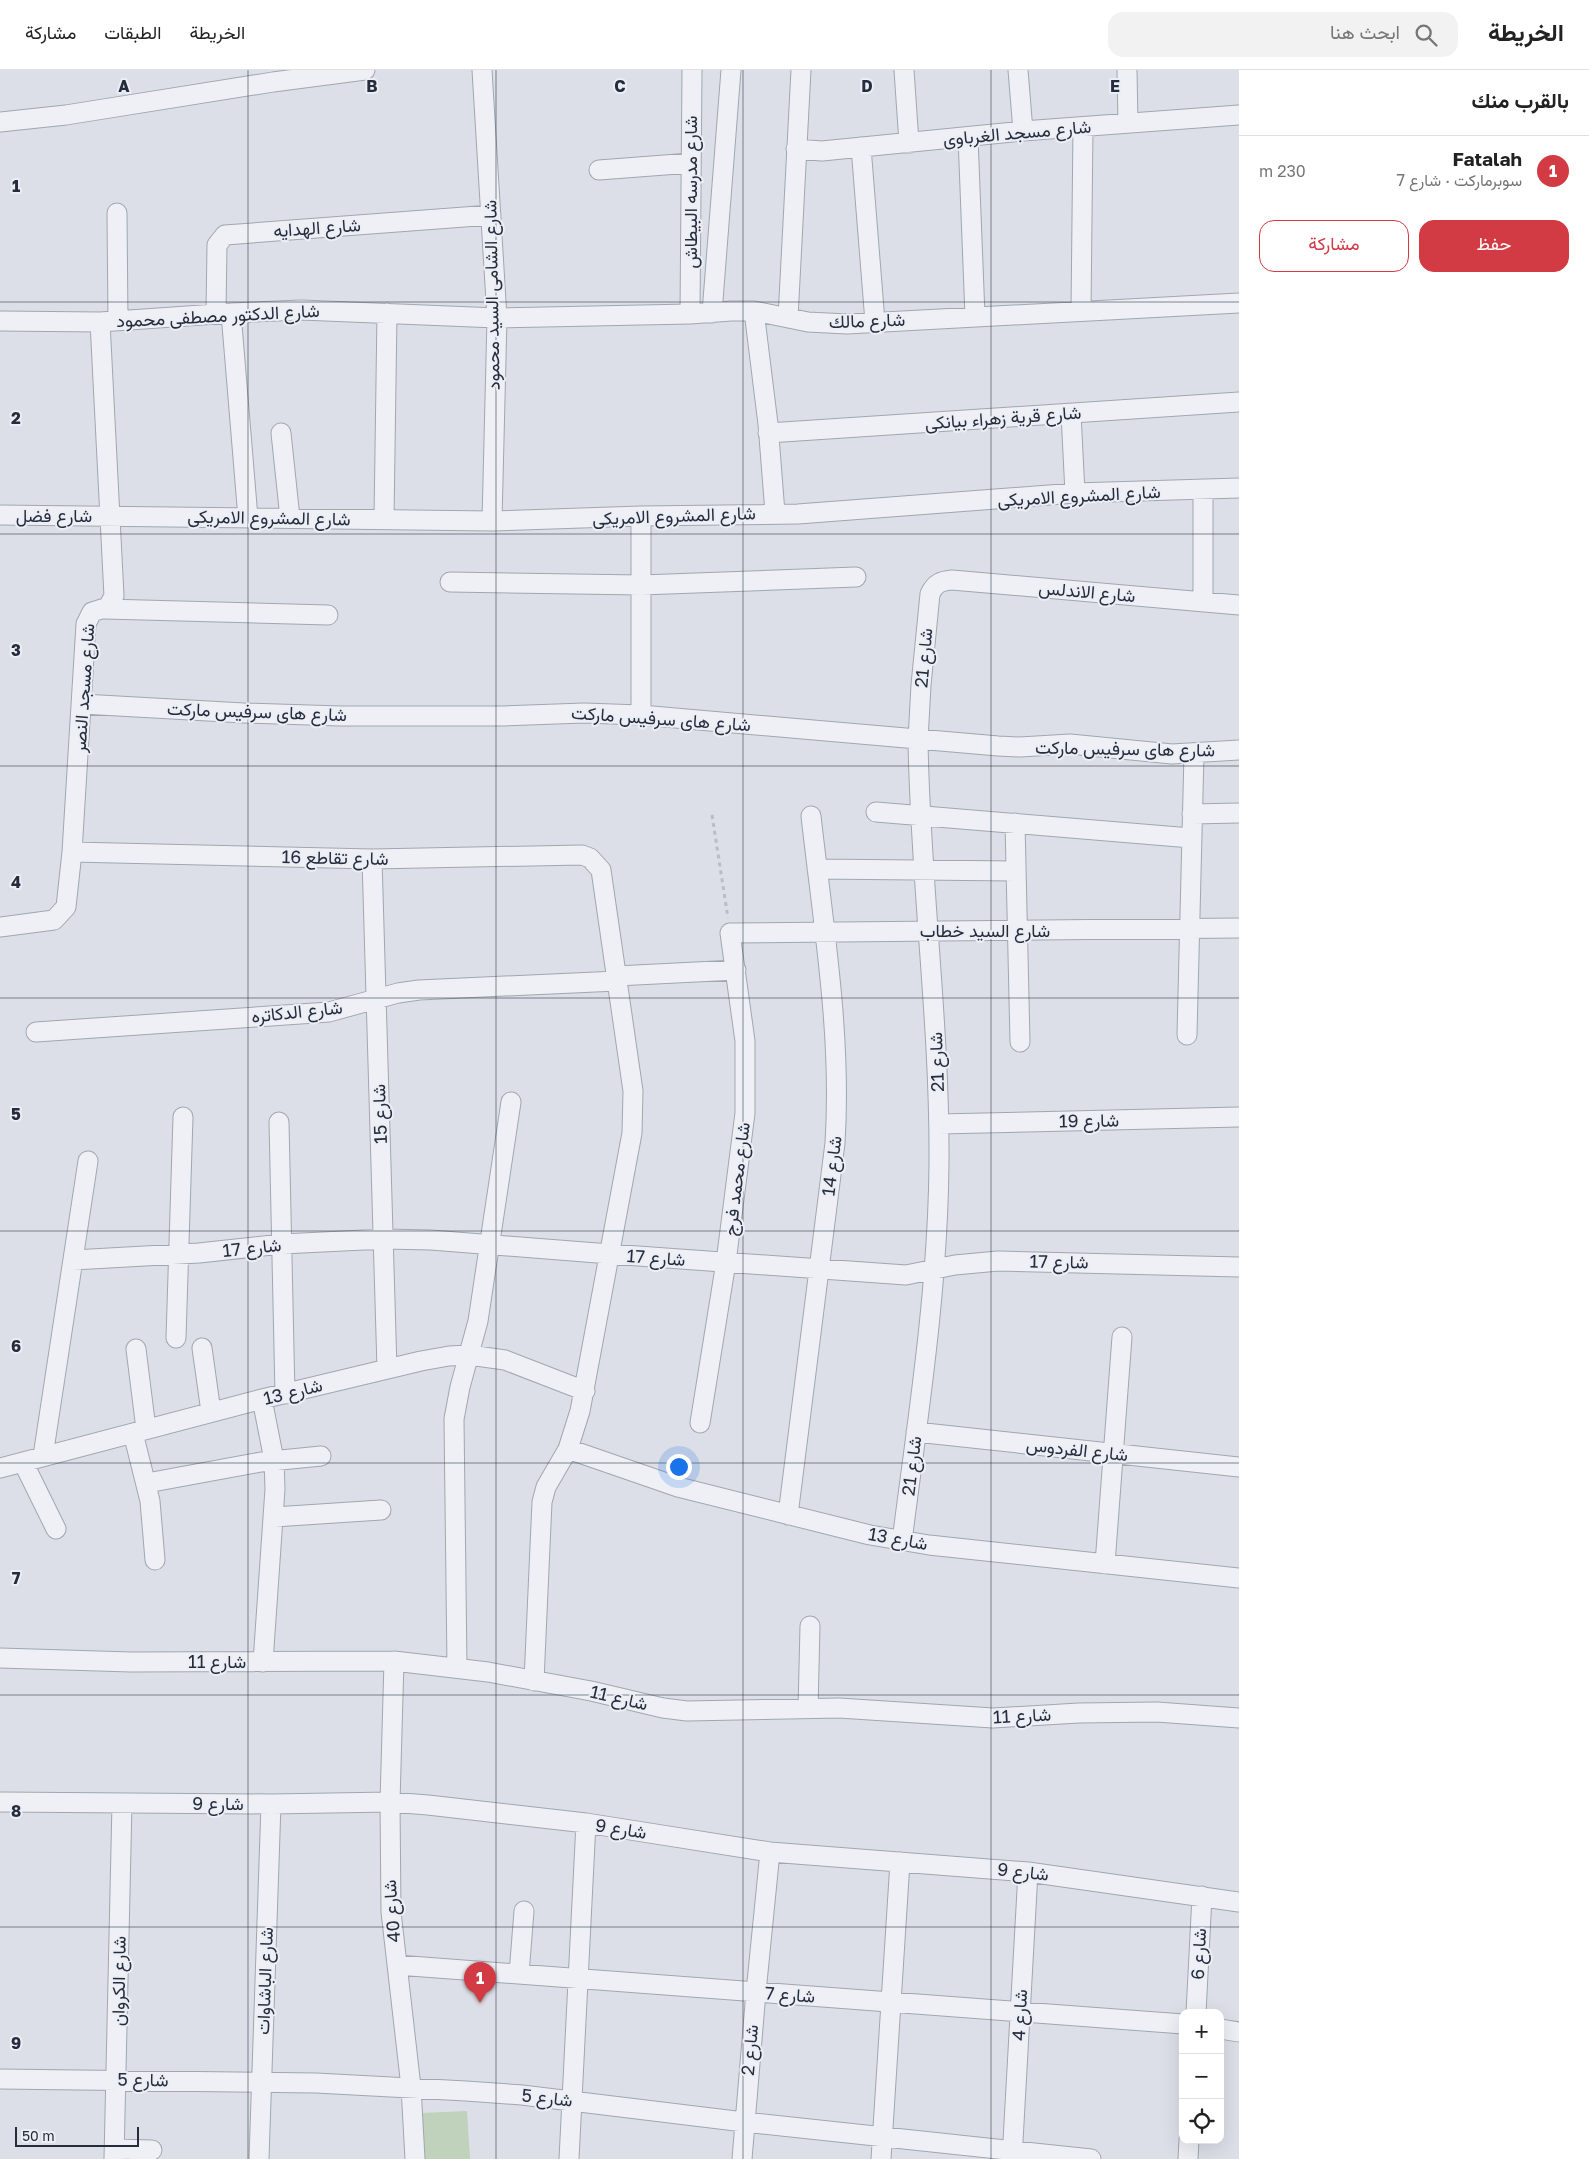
<!DOCTYPE html>
<html lang="ar">
<head>
<meta charset="utf-8">
<style>
  body { margin:0; font-family:"Golos Text",Vazirmatn,sans-serif; background:#f2f2f2; color:#222; direction:rtl }
  .controls { position:absolute; right:15px; bottom:15px; display:grid; overflow:hidden; border-radius:10px; box-shadow:0 5px 20px #0002 }
  .controls button { width:45px; height:45px; display:grid; place-items:center; padding:0; border:0; border-bottom:1px solid #e0e0e0; background:#fff; color:#222; font:25px sans-serif }
  .scale { position:absolute; left:15px; bottom:12px; width:124px; box-sizing:border-box; padding-left:5px; border:2px solid #252c3d; border-top:0; font-size:14px; line-height:18px; white-space:nowrap; color:#252c3d; -webkit-text-stroke:4px #ebeef4; paint-order:stroke }
  .you { position:absolute; left:678px; top:1396px; width:18px; height:18px; margin:-12px; border:4px solid #fff; border-radius:50%; background:#1a73e8; box-shadow:0 0 0 8px #1a73e833 }
  .badge { display:grid; place-items:center; width:32px; height:32px; border-radius:50%; background:#d23a44; color:#fff; font-size:16px; font-weight:700 }
  .pin { position:absolute; translate:-50% -41px; filter:drop-shadow(0 1px 2px #0008) }
  .pin::after { content:''; position:absolute; top:26px; width:18px; height:15px; background:inherit; clip-path:polygon(0 0,100% 0,50% 100%) }
  .list { margin:0; padding:0; list-style:none }
  h2 { display:flex; justify-content:space-between; align-items:center; height:65px; margin:0; padding:0 20px; font-size:21px }
  h2 small { font-size:16px; font-weight:400; color:#767676 }
  .list li { display:grid; grid-template-columns:32px 1fr auto; gap:15px; align-items:center; box-sizing:border-box; height:70px; padding:0 20px; border-top:1px solid #e0e0e0 }
  .list b { display:block; font-size:19px; white-space:nowrap }
  .list p { margin:0; font-size:16px; white-space:nowrap; color:#767676 }
  .list em { font-size:16px; font-style:normal; color:#767676 }
  .actions { display:flex; gap:10px; padding:15px 20px }
  .actions a { flex:1; padding:11px 0; border:1px solid #d23a44; border-radius:15px; text-align:center; font-size:18px; color:#d23a44 }
  .actions .main { background:#d23a44; color:#fff }
  .icon { flex:none; width:28px; height:28px; fill:none; stroke:currentColor; stroke-width:2; stroke-linecap:round; stroke-linejoin:round }
  .map { position:relative; flex:none; width:1239px; height:2089px; overflow:hidden; direction:ltr }
  header { display:flex; align-items:center; gap:30px; box-sizing:border-box; height:70px; padding:0 25px; background:#fff; border-bottom:1px solid #e0e0e0 }
  header strong { font-size:24px }
  nav { display:flex; gap:28px; margin-inline-start:auto; font-size:18px }
  .search { width:350px; height:45px; background:#f2f2f2; display:flex; align-items:center; gap:12px; box-sizing:border-box; padding:0 18px; border-radius:15px; color:#767676; font-size:19px }
  main { display:flex }
  aside { flex:1; background:#fff }
  .map>svg:first-child { display:block }
  .green { fill:#c0d1bc }
  .lines { fill:none; stroke-linecap:round; stroke-linejoin:round }
  .minor-casing { stroke:#a1a6b1; stroke-width:21 }
  .path { stroke:#babdc5; stroke-width:3; stroke-dasharray:4 4; stroke-linecap:butt }
  .minor { stroke:#eef0f5; stroke-width:19 }
  .grid { fill:none; stroke:#252c3d; stroke-width:1; stroke-opacity:0.55 }
  .labels { text-anchor:middle; stroke-width:4; stroke-linejoin:round; paint-order:stroke }
  .street-label { font-size:18px; fill:#252c3d; stroke:#ebeef4 }
  .grid-label { font-size:16px; text-anchor:middle; font-weight:bold; fill:#252c3d; stroke:#ebeef4; stroke-width:4; stroke-linejoin:round; paint-order:stroke }
</style>
</head>
<body>
<header>
<strong>الخريطة</strong>
<div class="search"><svg class="icon" aria-label="search" viewBox="0 0 24 24"><circle cx="10" cy="10" r="6"/><path d="M15 15l6 6"/></svg>ابحث هنا</div>
<nav><a>الخريطة</a><a>الطبقات</a><a>مشاركة</a></nav>
</header>
<main>
<aside>
<h2>بالقرب منك<small></small></h2>
<ul class="list">
<li><span class="badge">1</span><div><b>Fatalah</b><p>سوبرماركت · شارع 7</p></div><em>230 m</em></li>
</ul>
<div class="actions"><a class="main">حفظ</a><a>مشاركة</a></div>
</aside>
<div class="map">
<svg width="1239" height="2089" viewBox="0 0 1239 2089">
  <rect width="100%" height="100%" fill="#dcdfe7"/>
  <path class="green" d="M467 2041 470 2089H424L422 2043Z"/>
  <g class="lines">
    <g class="minor-casing">
      <path id="minor" d="M482 0 497 248 492 451
        M904 0 909 73
        M1018 0 1023 61
        M1127 0 1128 53
        M0 52 66 45 273 12 365 0
        M968 67 975 246
        M861 77 875 252
        M796 79 822 81 1023 61 1239 45
        M599 100 691 93
        M117 143 118 251
        M754 241 768 354 775 443
        M1081 241 1083 57
        M216 243 217 175 225 165 491 145
        M231 243 248 448
        M712 243 731 0
        M690 244 692 0
        M788 248 801 0
        M0 251 100 252 231 243 301 240 497 248 690 244 731 241H754L808 252 847 254 1239 233
        M1071 344 1075 423
        M281 363 290 448
        M768 363 1239 332
        M1203 419V532
        M0 445 492 451 641 446 798 444 1075 423 1239 418
        M384 449 387 243
        M450 512 641 515 856 507
        M105 539 328 545
        M82 634 244 643 341 646H503L584 643 641 645 998 676 1020 677 1070 674 1172 684 1239 680
        M641 645V446
        M876 742 1191 768
        M1192 744 1239 743
        M1015 753 1020 972
        M72 782 372 789 582 785 590 788 601 800 633 1021 632 1063 580 1341 568 1379 546 1417 542 1432 534 1611
        M372 789 387 1299
        M817 799 1016 801
        M0 857 54 850 66 837 72 782 86 554 92 542 108 537 114 526 100 252
        M616 906 736 900
        M36 962 329 942 398 923 419 920 617 911
        M1187 965 1194 684
        M279 1052 285 1324
        M939 1054 1239 1047
        M73 1190 199 1183 282 1174 384 1169 431 1170 610 1184 906 1205 955 1195 998 1191 1239 1197
        M176 1268 183 1047
        M202 1278 211 1342
        M136 1279 146 1359
        M262 1329 274 1390 275 1419 263 1592
        M700 1353 726 1192 745 1043V971L730 863 1239 858
        M916 1362 1239 1397
        M133 1363 150 1431 155 1490
        M568 1379 678 1417 870 1465 929 1475 1239 1508
        M43 1386 88 1091
        M23 1392 56 1459
        M0 1398 262 1329 421 1291 449 1286 469 1285 505 1290 585 1321
        M147 1413 261 1392 321 1386
        M788 1445 835 1073C842 964 823 854 811 746
        M274 1447 381 1440
        M902 1471C918 1346 938 1220 939 1093 940 952 920 811 918 670L921 615 930 524C935 513 941 511 952 510L1239 535
        M1105 1494 1122 1267
        M0 1588 131 1592 394 1591 488 1602 591 1621 663 1638 687 1641 839 1638 993 1648 1079 1643 1157 1642 1239 1648
        M394 1591 390 1732 391 1842 411 2017 415 2089
        M457 1597 454 1349 460 1317 478 1251 511 1032
        M808 1639 810 1556
        M0 1732 271 1734 390 1732 428 1735 586 1753 770 1782 1028 1802 1239 1832
        M397 1895 1183 1954
        M519 1904 524 1841
        M1196 1943 1202 1826
        M1220 1959 1239 1962
        M0 2009 316 2013 466 2021 522 2025 744 2052 1091 2089
        M115 2079 152 2080
        M114 2089 122 1733
        M259 2089 271 1734
        M569 2089 586 1753
        M742 2089 756 1922 770 1782
        M881 2089 900 1792
        M1012 2089 1028 1802
        M1188 2089 1189 2070"/>
    </g>
    <path class="path" d="M712 745 728 848"/>
    <use href="#minor" class="minor"/>
  </g>
  <path class="grid" d="M248 0V2089M496 0V2089M743 0V2089M991 0V2089M0 232H1239M0 464H1239M0 696H1239M0 928H1239M0 1161H1239M0 1393H1239M0 1625H1239M0 1857H1239"/>
  <g class="labels">
    <g class="street-label">
      <text transform="translate(1017 63) rotate(-5)" y="6">شارع مسجد الغرباوى</text>
      <text transform="translate(691 122) rotate(-90)" y="6">شارع مدرسه البيطاش</text>
      <text transform="translate(317 158) rotate(-4)" y="6">شارع الهدايه</text>
      <text transform="translate(492 225) rotate(-91)" y="6">شارع الشامى السيد محمود</text>
      <text transform="translate(218 246) rotate(-3)" y="6">شارع الدكتور مصطفى محمود</text>
      <text transform="translate(867 251) rotate(-2)" y="6">شارع مالك</text>
      <text transform="translate(1003 348) rotate(-4)" y="6">شارع قرية زهراء بيانكى</text>
      <text transform="translate(1079 426) rotate(-3)" y="6">شارع المشروع الامريكى</text>
      <text x="54" y="452">شارع فضل</text>
      <text transform="translate(674 446) rotate(-2)" y="6">شارع المشروع الامريكى</text>
      <text transform="translate(269 448) rotate(1)" y="6">شارع المشروع الامريكى</text>
      <text transform="translate(1087 522) rotate(5)" y="6">شارع الاندلس</text>
      <text transform="translate(924 588) rotate(-85)" y="6">شارع 21</text>
      <text transform="translate(84 618) rotate(-86)" y="6">شارع مسجد النصر</text>
      <text transform="translate(257 642) rotate(2)" y="6">شارع هاى سرفيس ماركت</text>
      <text transform="translate(661 649) rotate(4)" y="6">شارع هاى سرفيس ماركت</text>
      <text transform="translate(1125 679) rotate(1)" y="6">شارع هاى سرفيس ماركت</text>
      <text transform="translate(335 788) rotate(1)" y="6">شارع تقاطع 16</text>
      <text x="985" y="867">شارع السيد خطاب</text>
      <text transform="translate(297 942) rotate(-6)" y="6">شارع الدكاتره</text>
      <text transform="translate(937 992) rotate(-92)" y="6">شارع 21</text>
      <text transform="translate(380 1044) rotate(-92)" y="6">شارع 15</text>
      <text transform="translate(1089 1051) rotate(-1)" y="6">شارع 19</text>
      <text transform="translate(832 1096) rotate(-83)" y="6">شارع 14</text>
      <text transform="translate(737 1109) rotate(-83)" y="6">شارع محمد فرج</text>
      <text transform="translate(252 1178) rotate(-6)" y="6">شارع 17</text>
      <text transform="translate(656 1188) rotate(4)" y="6">شارع 17</text>
      <text transform="translate(1059 1192) rotate(1)" y="6">شارع 17</text>
      <text transform="translate(293 1322) rotate(-14)" y="6">شارع 13</text>
      <text transform="translate(1077 1380) rotate(6)" y="6">شارع الفردوس</text>
      <text transform="translate(912 1396) rotate(-83)" y="6">شارع 21</text>
      <text transform="translate(898 1469) rotate(10)" y="6">شارع 13</text>
      <text x="217" y="1598">شارع 11</text>
      <text transform="translate(619 1628) rotate(13)" y="6">شارع 11</text>
      <text transform="translate(1022 1646) rotate(-3)" y="6">شارع 11</text>
      <text x="218" y="1740">شارع 9</text>
      <text transform="translate(621 1759) rotate(9)" y="6">شارع 9</text>
      <text transform="translate(1023 1802) rotate(6)" y="6">شارع 9</text>
      <text transform="translate(392 1841) rotate(-94)" y="6">شارع 40</text>
      <text transform="translate(1199 1884) rotate(-87)" y="6">شارع 6</text>
      <text transform="translate(119 1911) rotate(-89)" y="6">شارع الكروان</text>
      <text transform="translate(265 1911) rotate(-88)" y="6">شارع الباشاوات</text>
      <text transform="translate(790 1925) rotate(4)" y="6">شارع 7</text>
      <text transform="translate(1020 1945) rotate(-87)" y="6">شارع 4</text>
      <text transform="translate(750 1980) rotate(-85)" y="6">شارع 2</text>
      <text transform="translate(143 2010) rotate(1)" y="6">شارع 5</text>
      <text transform="translate(547 2028) rotate(6)" y="6">شارع 5</text>
    </g>
  </g>
  <g class="grid-label">
    <text x="124" y="22">A</text>
    <text x="372" y="22">B</text>
    <text x="620" y="22">C</text>
    <text x="867" y="22">D</text>
    <text x="1115" y="22">E</text>
    <text x="16" y="122">1</text>
    <text x="16" y="354">2</text>
    <text x="16" y="586">3</text>
    <text x="16" y="818">4</text>
    <text x="16" y="1050">5</text>
    <text x="16" y="1282">6</text>
    <text x="16" y="1514">7</text>
    <text x="16" y="1747">8</text>
    <text x="16" y="1979">9</text>
  </g>
</svg>
<div class="controls">
<button>+</button>
<button>−</button>
<button><svg class="icon" aria-label="locate" viewBox="0 0 24 24"><circle cx="12" cy="12" r="6"/><path d="M12 2v4M12 18v4M2 12h4M18 12h4"/></svg></button>
</div>
<div class="scale">50 m</div>
<div class="you"></div>
<div class="pin badge" style="left:480px;top:1933px">1</div>
</div>
</main>
</body>
</html>
